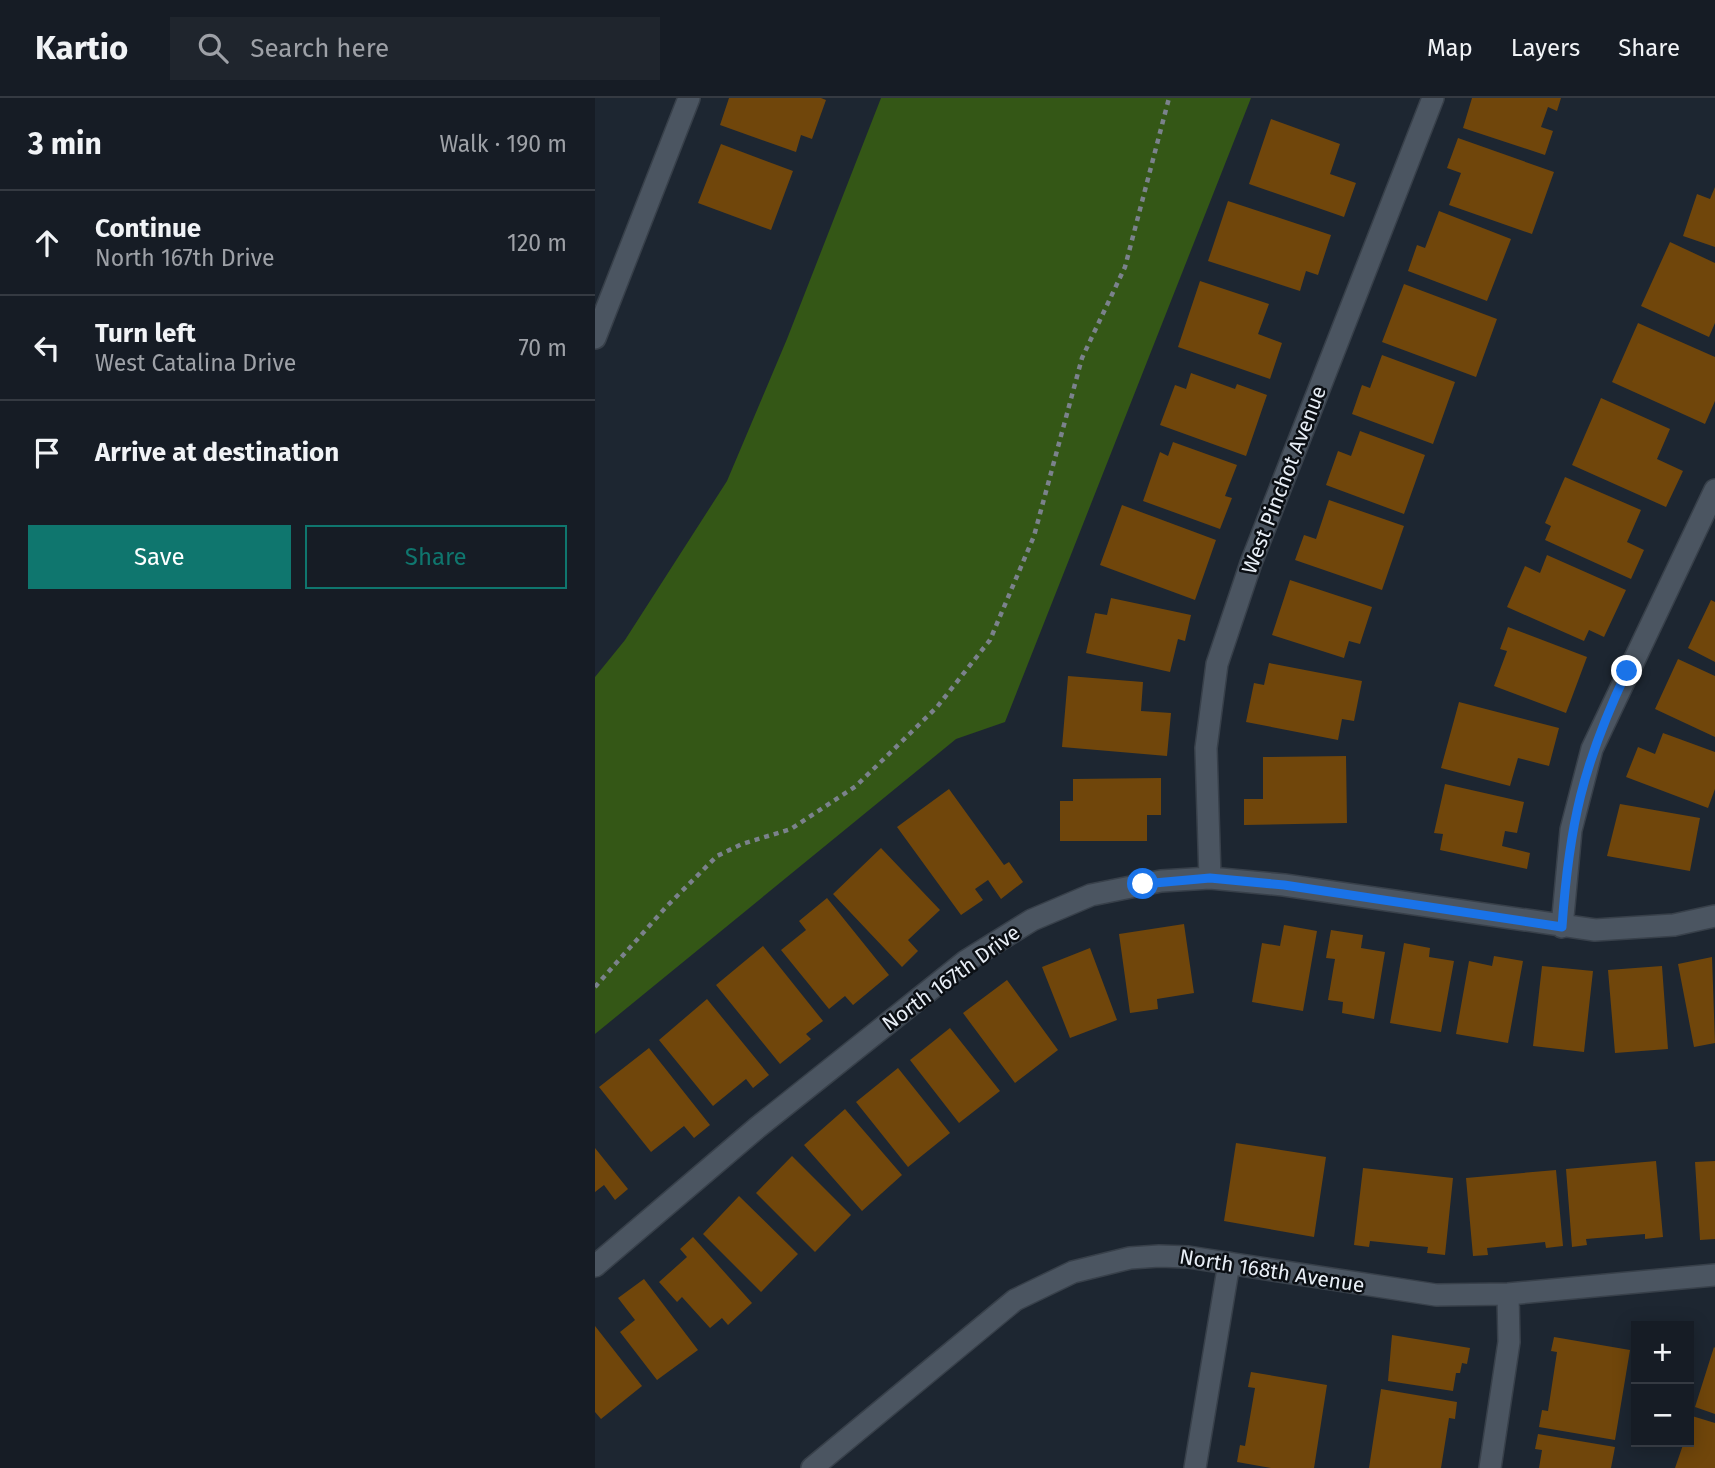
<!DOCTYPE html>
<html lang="en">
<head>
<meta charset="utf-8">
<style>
  body { margin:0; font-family:"Fira Sans",sans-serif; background:#1f252d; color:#f1f3f6 }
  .controls { position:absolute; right:21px; bottom:21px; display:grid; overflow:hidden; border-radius:0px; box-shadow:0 4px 18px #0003 }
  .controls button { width:63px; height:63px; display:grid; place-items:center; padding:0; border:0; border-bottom:2px solid #353a42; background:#161c25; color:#f1f3f6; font:35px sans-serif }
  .stop { position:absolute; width:21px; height:21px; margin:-16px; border:5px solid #1a73e8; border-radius:50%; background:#fff }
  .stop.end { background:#1a73e8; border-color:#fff; box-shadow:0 2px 7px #0008 }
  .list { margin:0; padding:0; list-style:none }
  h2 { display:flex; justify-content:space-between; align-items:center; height:91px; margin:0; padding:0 28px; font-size:30px }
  h2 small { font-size:23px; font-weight:400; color:#9ea1a7 }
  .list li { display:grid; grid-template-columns:46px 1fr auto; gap:21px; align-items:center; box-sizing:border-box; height:105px; padding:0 28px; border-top:2px solid #353a42 }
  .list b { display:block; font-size:26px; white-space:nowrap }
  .list p { margin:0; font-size:23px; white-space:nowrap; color:#9ea1a7 }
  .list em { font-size:23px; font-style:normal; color:#9ea1a7 }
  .actions { display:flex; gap:14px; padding:21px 28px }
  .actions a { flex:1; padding:16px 0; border:2px solid #0f766e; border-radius:0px; text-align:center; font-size:24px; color:#0f766e }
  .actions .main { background:#0f766e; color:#fff }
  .icon { flex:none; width:38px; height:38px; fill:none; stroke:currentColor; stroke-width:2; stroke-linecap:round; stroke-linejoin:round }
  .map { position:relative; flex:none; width:1120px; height:1370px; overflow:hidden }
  header { display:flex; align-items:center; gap:42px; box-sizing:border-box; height:98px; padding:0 35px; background:#161c25; border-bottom:2px solid #353a42 }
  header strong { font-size:33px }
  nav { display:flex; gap:38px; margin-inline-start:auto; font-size:24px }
  .search { width:490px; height:63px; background:#1f252d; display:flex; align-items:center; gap:18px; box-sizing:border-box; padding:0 24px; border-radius:0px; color:#9ea1a7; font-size:26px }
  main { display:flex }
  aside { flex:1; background:#161c25 }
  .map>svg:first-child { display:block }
  .green { fill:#345716 }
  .building { fill:#70460b }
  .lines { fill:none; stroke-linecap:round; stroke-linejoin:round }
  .street-casing { stroke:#38404a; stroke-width:24 }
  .path { stroke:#7b828c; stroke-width:4.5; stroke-dasharray:5 5; stroke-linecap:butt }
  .street { stroke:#4b5561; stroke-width:21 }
  .route { stroke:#1a73e8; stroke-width:9 }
  .labels { text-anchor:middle; stroke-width:5; stroke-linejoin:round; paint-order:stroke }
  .street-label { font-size:21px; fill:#e8eef6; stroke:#0b0f14 }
</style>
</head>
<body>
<header>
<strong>Kartio</strong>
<div class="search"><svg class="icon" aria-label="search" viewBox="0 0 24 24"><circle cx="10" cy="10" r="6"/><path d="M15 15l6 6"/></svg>Search here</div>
<nav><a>Map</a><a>Layers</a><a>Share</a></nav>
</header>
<main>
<aside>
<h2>3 min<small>Walk · 190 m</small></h2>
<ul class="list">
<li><svg class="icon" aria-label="ahead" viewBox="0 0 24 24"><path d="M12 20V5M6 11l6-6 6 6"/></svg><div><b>Continue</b><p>North 167th Drive</p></div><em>120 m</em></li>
<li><svg class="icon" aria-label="left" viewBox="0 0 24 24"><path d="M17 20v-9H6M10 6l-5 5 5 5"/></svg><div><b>Turn left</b><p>West Catalina Drive</p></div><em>70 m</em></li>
<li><svg class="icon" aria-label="arrive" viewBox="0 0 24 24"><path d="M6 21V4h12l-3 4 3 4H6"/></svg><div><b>Arrive at destination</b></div></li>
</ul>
<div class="actions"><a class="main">Save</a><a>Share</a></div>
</aside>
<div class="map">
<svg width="1120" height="1370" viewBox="0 0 1120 1370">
  <rect width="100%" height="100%" fill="#1d2631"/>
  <path class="green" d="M286 0H656L410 624 361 641 0 936V579L30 542 132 383 192 241Z"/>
  <path class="building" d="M134 0H226L231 2 217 41 206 37 201 54 125 27Z
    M877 0H966L962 13 953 9 946 29 958 33 950 57 868 30Z
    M676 21 745 46 735 76 761 85 749 119 654 86Z
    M863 40 959 74 937 136 854 107 866 75 852 70Z
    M126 46 198 73 176 132 103 105Z
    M1120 89V149L1088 138 1102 96 1115 101Z
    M633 103 736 137 723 177 711 173 705 193 613 163Z
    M844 113 916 141 892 203 813 173 822 147 830 150Z
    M1075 144 1120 165V225L1114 239 1046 208Z
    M605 183 674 206 663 236 687 245 675 281 583 249Z
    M809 186 902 221 881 279 787 244Z
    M1043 225 1120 259V303L1110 326 1017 284Z
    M787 257 860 284 838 346 757 316 767 287 775 290Z
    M596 275 640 291 642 286 672 297 651 358 565 327 580 287 591 291Z
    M1006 300 1075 331 1062 361 1088 373 1071 409 977 367Z
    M765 333 830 357 809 416 731 387 743 353 756 358Z
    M578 344 642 367 630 398 637 400 625 431 548 403 565 354 573 358Z
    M970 379 1046 412 1032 444 1049 452 1036 481 950 442 956 428 950 425Z
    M734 402 809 428 787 492 700 462 709 437 721 441Z
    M527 407 621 442 600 502 505 467Z
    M952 457 1031 492 1009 539 994 532 989 543 912 509 930 468 945 475Z
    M695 482 777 509 765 546 754 543 749 560 677 537Z
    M516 500 596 517 590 543 583 541 575 574 491 555 500 515 512 517Z
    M1116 502 1120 504V564L1093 550Z
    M913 529 992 559 971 615 899 588 912 553 905 551Z
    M1083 561 1120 578V639L1060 611Z
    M674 565 767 583 759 623 747 621 743 642 651 624 659 585 669 587Z
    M473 578 548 584 546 613 576 615 572 658 467 649Z
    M864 604 964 630 954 668 923 660 915 688 846 670Z
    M1068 635 1120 654V691L1113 710 1031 679 1043 649 1060 656Z
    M751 658 752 725 649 727V701H668V659Z
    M566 680V717H552V743H465V703H478V681Z
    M850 686 929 704 922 735 910 733 907 748 935 755 932 771 845 752 848 736 839 735Z
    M354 691 409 767 414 764 428 784 406 801 393 782 380 791 388 802 366 817 302 729Z
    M1025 706 1105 720 1095 773 1012 758Z
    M286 750 345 812 313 842 323 853 307 869 238 796Z
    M232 800 294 877 258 907 250 898 234 911 186 852 211 832 204 823Z
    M589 826 599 895 562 901 563 911 535 915 524 836Z
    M689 827 722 833 708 913 657 904 667 845 685 848Z
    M736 832 768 837 766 850 790 854 779 921 747 915 748 904 733 902 740 861 731 860Z
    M809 845 835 850 834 859 859 863 846 934 795 925Z
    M168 848 228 923 211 936 216 941 185 966 121 887Z
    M495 850 522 922 475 940 447 869Z
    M899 858 928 863 913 945 861 936 874 863 897 868Z
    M1117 859 1120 945 1099 949 1083 866Z
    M947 868 998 873 989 954 938 948Z
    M1067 868 1073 951 1020 955 1013 872Z
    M412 882 463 952 420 985 368 915Z
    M112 901 174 977 158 990 151 981 118 1008 64 942Z
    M355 930 405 993 364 1025 315 962Z
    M54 950 115 1027 99 1040 89 1028 56 1054 4 989Z
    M303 970 355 1035 313 1069 261 1004Z
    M250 1011 307 1077 267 1113 209 1047Z
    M641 1045 731 1059 719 1139 629 1123Z
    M0 1050 33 1091 20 1102 9 1087 0 1094Z
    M197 1058 256 1117 220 1154 161 1095Z
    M1061 1063 1068 1139 1050 1141V1136L991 1141 992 1147 977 1149 971 1071Z
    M1120 1063V1141L1105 1142 1100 1064Z
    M768 1070 858 1080 850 1157 832 1155 833 1149 775 1143 774 1149 759 1147Z
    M961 1072 968 1148 951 1150 950 1144 892 1150 893 1157 878 1158 871 1080Z
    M144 1098 203 1156 166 1194 108 1136Z
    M98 1139 157 1205 133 1227 127 1220 115 1230 87 1199 82 1204 64 1184 92 1159 85 1151Z
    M49 1181 103 1252 62 1282 25 1234 40 1222 23 1200Z
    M0 1228 47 1288 6 1321 0 1314Z
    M797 1237 875 1250 872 1266 867 1265 865 1275H861L858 1293 793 1283Z
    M959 1239 1035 1252 1020 1342 944 1329 947 1312 953 1313 962 1254 956 1253Z
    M1119 1249 1120 1250V1316L1100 1309Z
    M656 1274 732 1287 719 1370H676L642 1364 645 1347 650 1348 660 1290 653 1289Z
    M786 1291 862 1304 860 1321 854 1320 846 1370H774Z
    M1097 1318 1120 1325V1370H1080L1089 1344H1094Z
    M943 1336 1020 1349 1016 1370H944L947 1352 940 1351Z"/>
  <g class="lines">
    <g class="street-casing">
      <path id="street" d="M0 240 94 0
        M615 780 611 650 622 566 656 465 838 0
        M967 829 976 732 997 651 1120 392
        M0 1168 163 1029 371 863 437 822 496 797 566 783 615 780 689 787 1000 832 1079 827 1120 818
        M217 1370 420 1202 478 1174 535 1160 564 1158 593 1159 841 1197 913 1196 1120 1177
        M600 1370 634 1165
        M895 1370 914 1244 913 1196"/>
    </g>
    <path class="path" d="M0 889 71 809 122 758 147 746 196 731 261 688 342 609 395 542 439 438 487 260 530 169 574 0"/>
    <use href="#street" class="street"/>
  </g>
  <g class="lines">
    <path class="route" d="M548 786 615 780 689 787 967 829C974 727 988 666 1032 573"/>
  </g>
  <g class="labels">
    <g class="street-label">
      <text transform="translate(689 382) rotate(-69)" y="7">West Pinchot Avenue</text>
      <text transform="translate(356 880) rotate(-36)" y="7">North 167th Drive</text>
      <text transform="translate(677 1173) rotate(9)" y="7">North 168th Avenue</text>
    </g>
  </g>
</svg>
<div class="controls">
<button>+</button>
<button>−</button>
</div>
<div class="stop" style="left:548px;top:786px"></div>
<div class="stop end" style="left:1032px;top:573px"></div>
</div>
</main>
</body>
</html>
